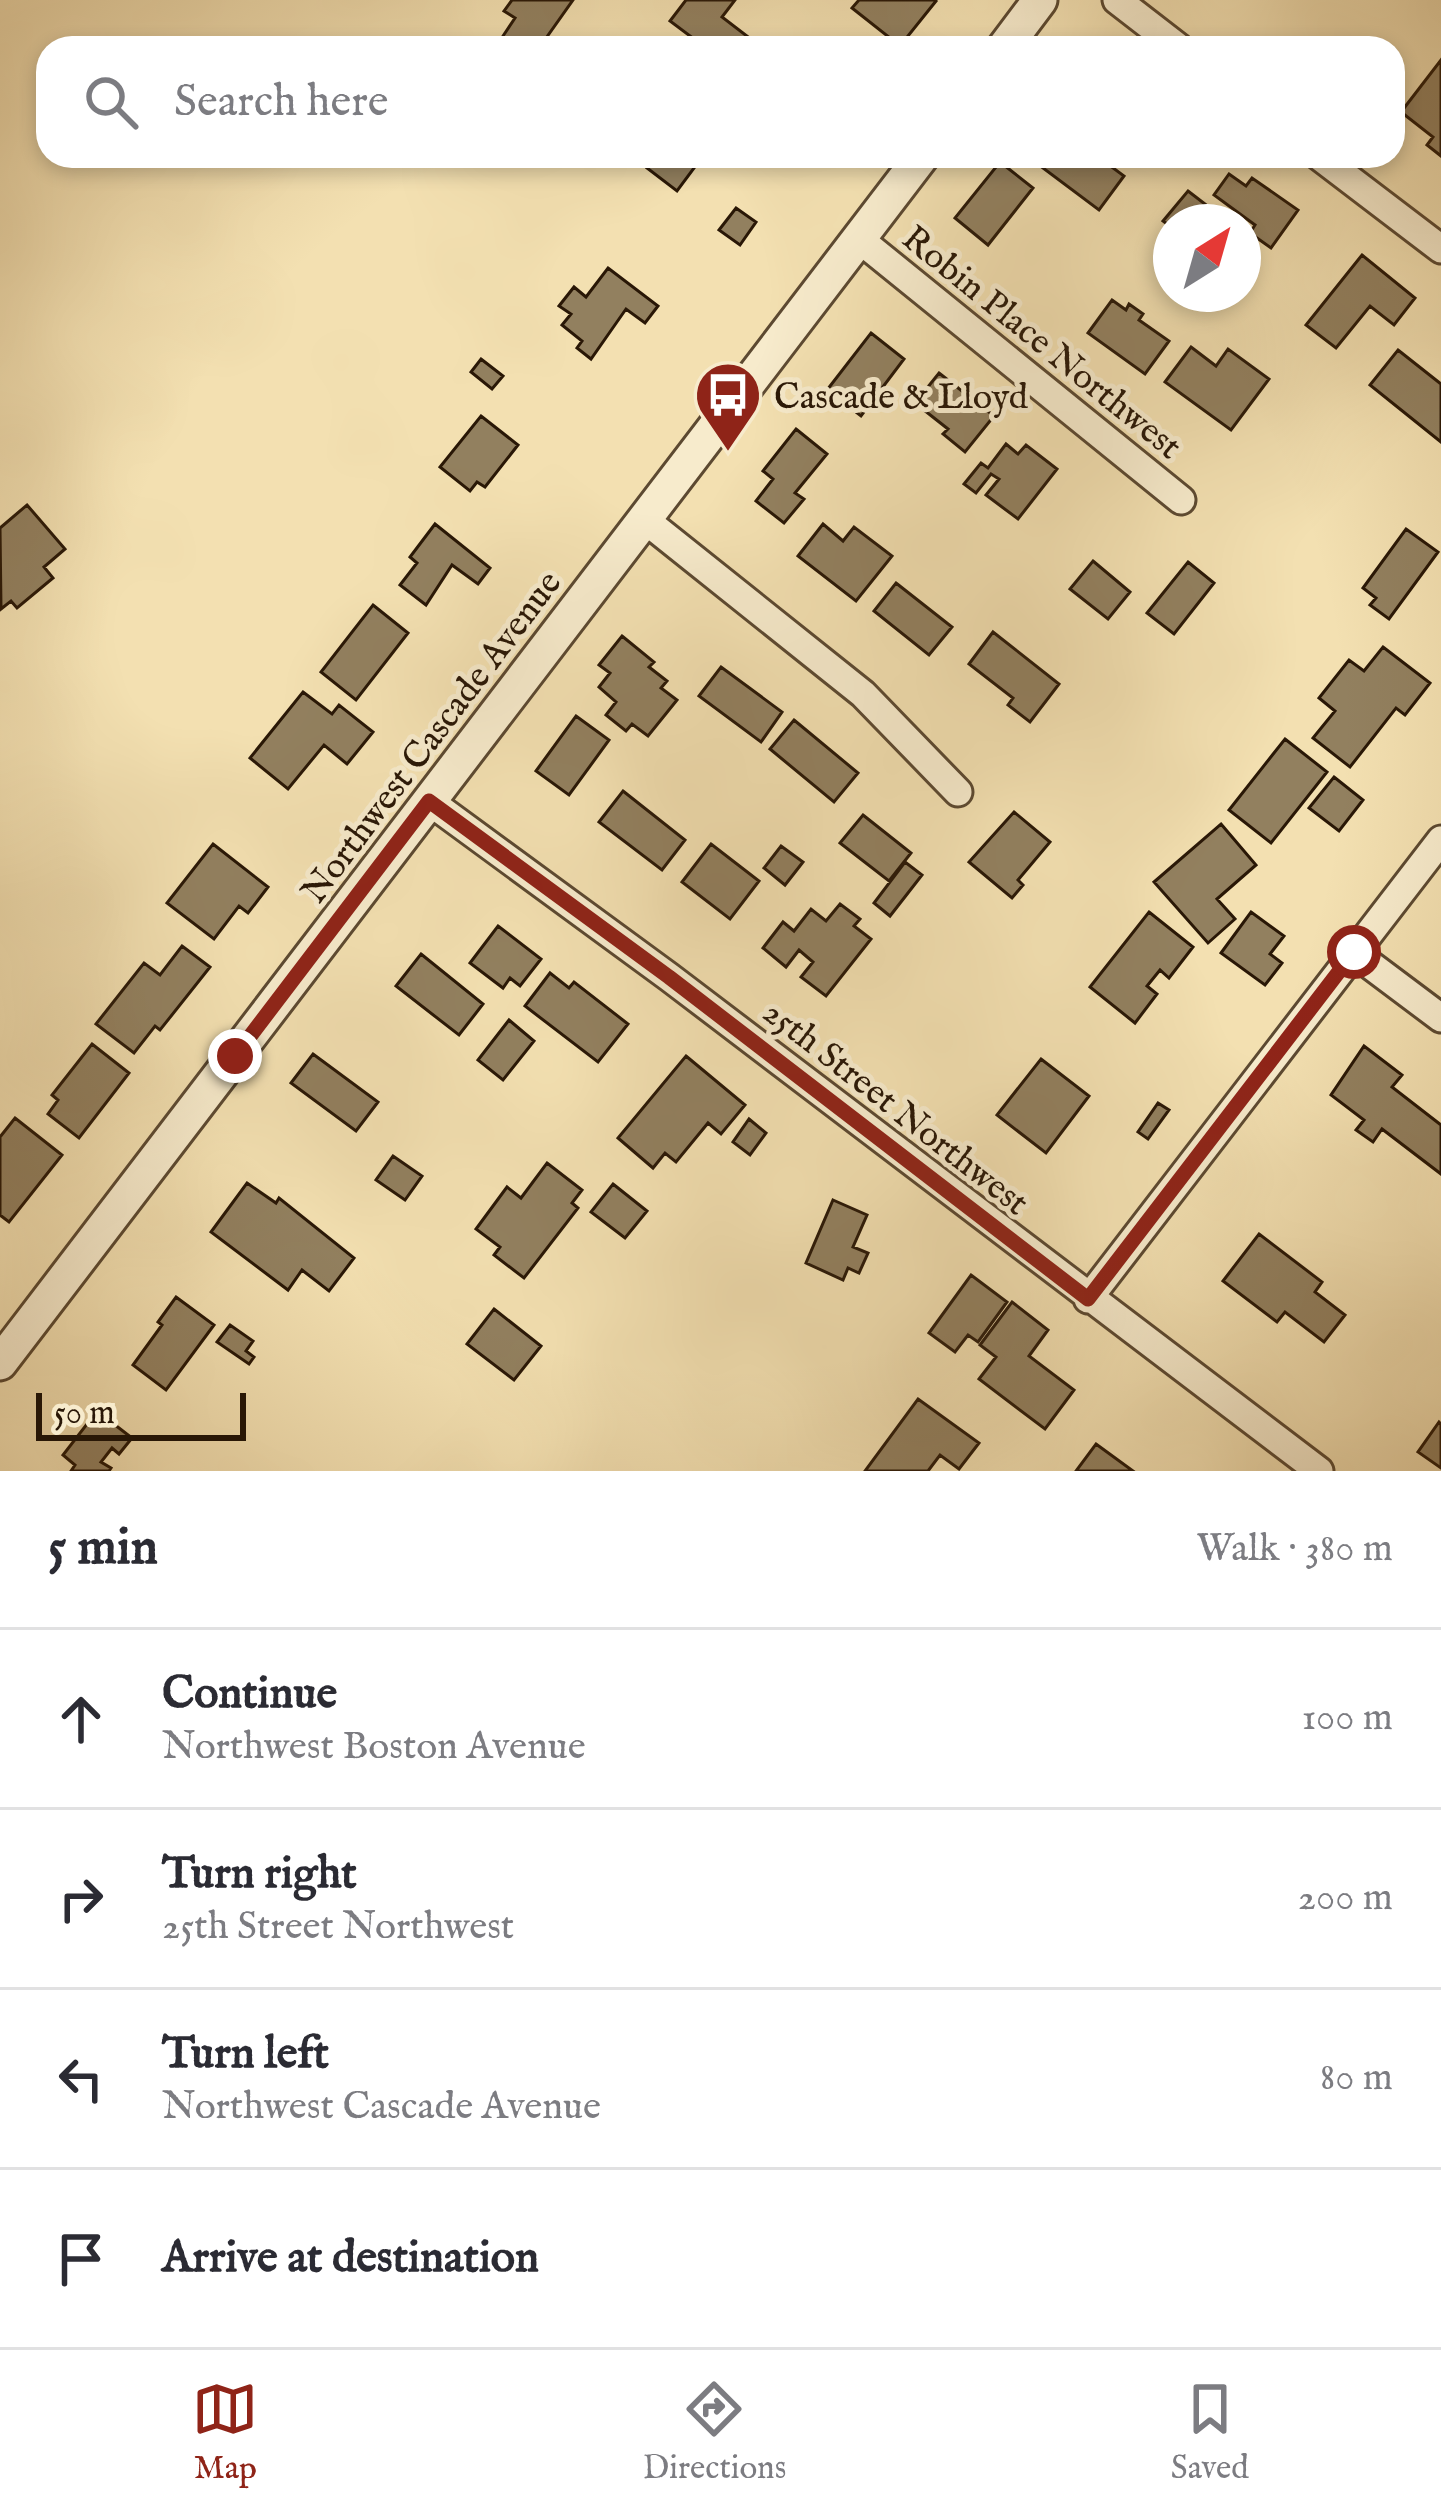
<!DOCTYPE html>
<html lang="en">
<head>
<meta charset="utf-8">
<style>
  body { margin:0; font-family:"IM FELL English",serif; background:#f2f2f3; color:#2b2b33 }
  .compass { position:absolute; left:1153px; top:204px; width:108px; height:108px; border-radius:50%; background:#fff; box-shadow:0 6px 18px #0003; rotate:37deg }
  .scale { position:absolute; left:36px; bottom:30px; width:210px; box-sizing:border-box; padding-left:12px; border:6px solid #291706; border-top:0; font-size:33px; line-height:42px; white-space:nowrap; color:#291706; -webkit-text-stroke:9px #f7ebcc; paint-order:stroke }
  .stop { position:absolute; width:36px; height:36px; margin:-27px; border:9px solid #8f2418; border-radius:50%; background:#fff }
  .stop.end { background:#8f2418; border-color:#fff; box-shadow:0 3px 12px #0008 }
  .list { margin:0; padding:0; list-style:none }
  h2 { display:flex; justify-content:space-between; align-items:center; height:156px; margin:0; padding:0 48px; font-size:51px }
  h2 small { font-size:39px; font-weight:400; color:#7c7c81 }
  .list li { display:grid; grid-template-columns:78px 1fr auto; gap:36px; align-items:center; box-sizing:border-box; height:180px; padding:0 48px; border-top:3px solid #e1e1e2 }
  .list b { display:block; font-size:45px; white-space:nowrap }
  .list p { margin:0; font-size:39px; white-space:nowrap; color:#7c7c81 }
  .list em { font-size:39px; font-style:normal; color:#7c7c81 }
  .icon { flex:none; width:66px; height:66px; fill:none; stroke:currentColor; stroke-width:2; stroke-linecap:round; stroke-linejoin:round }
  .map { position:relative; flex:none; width:1441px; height:1471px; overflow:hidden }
  .search { position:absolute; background:#fff; box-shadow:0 6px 18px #0003; left:36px; right:36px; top:36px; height:132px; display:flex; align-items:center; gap:30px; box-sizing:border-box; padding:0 42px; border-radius:36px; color:#7c7c81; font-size:45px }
  .sheet { height:876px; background:#fff }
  nav { display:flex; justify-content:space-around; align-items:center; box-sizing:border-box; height:168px; border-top:3px solid #e1e1e2; background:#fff; font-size:33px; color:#7c7c81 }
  nav a { display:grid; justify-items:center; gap:6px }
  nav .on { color:#8f2418 }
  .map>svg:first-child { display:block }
  .building { fill:#92805f; stroke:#291706; stroke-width:3 }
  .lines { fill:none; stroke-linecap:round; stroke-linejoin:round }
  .minor-casing { stroke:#5c4931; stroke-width:33 }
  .tertiary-casing { stroke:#5c4931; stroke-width:39 }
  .minor { stroke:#f7ebcc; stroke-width:27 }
  .tertiary { stroke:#f7ebcc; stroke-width:33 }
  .route { stroke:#8f2418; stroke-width:15 }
  .labels { text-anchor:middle; stroke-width:10; stroke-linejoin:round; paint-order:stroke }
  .street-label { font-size:36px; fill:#291706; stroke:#f7ebcc }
  .poi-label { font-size:36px; fill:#291706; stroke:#f7ebcc; text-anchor:start }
</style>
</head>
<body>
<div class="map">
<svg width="1441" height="1471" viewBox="0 0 1441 1471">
  <rect width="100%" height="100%" fill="#f3e0b1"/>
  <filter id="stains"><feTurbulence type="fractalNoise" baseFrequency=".00167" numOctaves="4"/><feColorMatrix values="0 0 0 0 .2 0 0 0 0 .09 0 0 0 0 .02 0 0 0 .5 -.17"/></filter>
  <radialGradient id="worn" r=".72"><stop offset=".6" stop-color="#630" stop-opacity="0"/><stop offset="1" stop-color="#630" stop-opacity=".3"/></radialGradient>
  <path class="building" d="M512 0H573L539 48H520L503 36 515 18 504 11Z
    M686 0H735L722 17 756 43 752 48H706L670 21Z
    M859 0H935L936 1 900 46 852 8Z
    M1441 60V156L1427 145 1433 137 1401 112Z
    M657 156H703L677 191 647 168Z
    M1046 156H1097L1124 176 1099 210 1039 165Z
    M1000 162 1033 188 988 245 955 218Z
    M1229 174 1246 186 1252 178 1298 210 1271 248 1250 233 1255 225 1214 195Z
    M1188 191 1218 214 1212 222H1171V227L1163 221Z
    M736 208 756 222 740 245 719 230Z
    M1362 255 1415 298 1394 325 1370 306 1336 348 1306 325Z
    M608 268 658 306 645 323 626 309 591 359 577 348 582 341 562 325 571 314 559 306 574 287 586 297Z
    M1112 300 1126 310 1129 304 1143 314 1139 320 1169 341 1145 374 1088 333Z
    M871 333 904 359 861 416 827 390Z
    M1191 347 1216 366 1228 349 1269 379 1231 430 1165 382Z
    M1398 350 1441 384V442L1370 385Z
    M481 359 503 376 492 389 471 372Z
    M939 373 994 416 965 452 943 434 948 429 915 403Z
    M481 416 518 445 485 487 477 482 470 491 440 467Z
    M796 429 827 454 795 493 804 499 784 523 756 501 773 479 763 471Z
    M1006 444 1018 454 1026 445 1057 469 1018 519 986 495 999 479 991 474 976 493 964 484 981 463 988 468Z
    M27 505 65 549 44 567 53 578 17 608 11 601 1 609 0 528Z
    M435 524 490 568 478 584 452 565 426 605 400 585 417 563 410 557Z
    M823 524 843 541 854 527 892 556 856 601 798 556Z
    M1406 529 1438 552 1389 619 1370 605 1376 598 1363 588Z
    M1093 561 1130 592 1108 619 1070 589Z
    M1188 562 1214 583 1174 634 1147 613Z
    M896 583 952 627 929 655 874 611Z
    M373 605 408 633 356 700 321 672Z
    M993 632 1059 684 1030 722 1008 705 1013 698 969 664Z
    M622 636 654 662 649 667 667 681 661 688 677 700 648 736 632 724 626 731 606 715 616 702 599 687 610 673 599 665Z
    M1383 647 1430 683 1405 715 1396 708 1350 767 1313 738 1335 711 1319 698 1349 660 1364 671Z
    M721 667 782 712 761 742 699 696Z
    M303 692 332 714 339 705 373 732 347 764 324 745 288 789 250 758Z
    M576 716 609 740 569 795 536 771Z
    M794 720 858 773 834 802 770 749Z
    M1285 739 1327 772 1271 843 1229 810Z
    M1334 777 1363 800 1339 831 1309 808Z
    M623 791 685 840 662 870 599 822Z
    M1014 812 1050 842 1018 880 1023 885 1012 898 969 862Z
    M863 815 911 853 889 881 840 843Z
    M1221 824 1256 865 1217 899 1235 919 1208 943 1154 882Z
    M213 844 268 887 248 913 239 906 214 939 167 903Z
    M711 844 759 881 730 919 682 882Z
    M781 846 803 862 785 885 764 868Z
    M905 862 922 875 890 916 874 903Z
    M840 904 860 919 854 926 871 939 826 996 801 977 813 962 799 950 786 967 763 948 783 922 794 931 811 909 826 921Z
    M1149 912 1193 947 1169 978 1160 970 1147 986 1157 994 1135 1023 1090 987Z
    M1251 912 1284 936 1270 954 1282 963 1265 985 1221 953Z
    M498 926 541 959 520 986 510 978 503 988 470 963Z
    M182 946 210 967 160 1030 155 1026 134 1053 96 1024 144 963 160 975Z
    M421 954 483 1004 459 1035 396 986Z
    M550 973 569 988 574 982 628 1024 598 1062 525 1006Z
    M509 1020 534 1041 503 1080 478 1060Z
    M92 1044 129 1073 79 1138 48 1114 58 1100 52 1095Z
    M1364 1046 1402 1075 1392 1087 1441 1125V1174L1382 1129 1373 1142 1356 1130 1364 1120 1331 1095Z
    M313 1054 378 1102 356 1131 291 1083Z
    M686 1056 745 1105 721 1134 708 1123 676 1162 665 1153 653 1168 618 1138Z
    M1041 1059 1089 1096 1046 1153 997 1115Z
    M1158 1103 1169 1110 1148 1139 1138 1132Z
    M15 1118 62 1155 9 1222 0 1215V1137Z
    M749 1119 766 1133 750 1155 733 1142Z
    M393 1156 422 1176 405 1200 376 1180Z
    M547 1163 582 1190 572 1203 578 1208 524 1278 494 1255 500 1247 476 1229 507 1187 521 1198Z
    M247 1183 276 1203 279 1198 354 1258 329 1291 302 1270 288 1290 211 1232Z
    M613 1184 647 1211 625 1238 591 1212Z
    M833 1200 867 1215 853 1247 868 1253 859 1273 848 1268 843 1280 806 1263Z
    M1259 1234 1322 1282 1315 1292 1345 1315 1324 1342 1285 1312 1277 1322 1223 1281Z
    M971 1275 1007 1302 978 1342 968 1335 955 1352 929 1333Z
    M176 1297 214 1325 166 1390 133 1365 162 1325 158 1322Z
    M1012 1302 1048 1330 1029 1356 1074 1390 1045 1429 979 1379 996 1357 980 1345Z
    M494 1309 541 1346 514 1380 467 1344Z
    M230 1325 253 1341 246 1351 254 1357 249 1364 217 1342Z
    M918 1399 979 1443 959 1469 940 1455 928 1471H865Z
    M97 1411 132 1438 119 1454 112 1448 101 1462 111 1468 109 1471H71L75 1465 63 1455Z
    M1439 1422 1441 1424V1468L1418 1452Z
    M1096 1444 1133 1471H1076Z"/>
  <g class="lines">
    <g class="minor-casing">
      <path id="minor" d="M1117 0 1179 48
        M1319 156 1441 249
        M859 239 1181 500
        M644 519 863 694 958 792
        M429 801 669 977 1319 1471
        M1353 952 1441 1018
        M1088 1299 1441 840"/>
    </g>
    <g class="tertiary-casing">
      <path id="tertiary" d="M1004 48 1040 0
        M0 1363 922 156"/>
    </g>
    <use href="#minor" class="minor"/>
    <use href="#tertiary" class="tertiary"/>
  </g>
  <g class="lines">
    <path class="route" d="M235 1056 429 801 669 977 1088 1299 1354 952"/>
  </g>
  <defs>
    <g id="bus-pin" transform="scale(3.45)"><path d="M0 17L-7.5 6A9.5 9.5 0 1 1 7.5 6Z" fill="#8f2418" stroke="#f7ebcc"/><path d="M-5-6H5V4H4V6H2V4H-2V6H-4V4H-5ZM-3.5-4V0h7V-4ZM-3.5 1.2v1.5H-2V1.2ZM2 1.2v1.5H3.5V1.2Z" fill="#fff"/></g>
  </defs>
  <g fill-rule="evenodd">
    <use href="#bus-pin" x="728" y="395"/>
  </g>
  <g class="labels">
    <g class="street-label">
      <text transform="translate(1043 341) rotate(39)" y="13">Robin Place Northwest</text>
      <text transform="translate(430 736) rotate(-53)" y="13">Northwest Cascade Avenue</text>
      <text transform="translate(897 1106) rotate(38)" y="13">25th Street Northwest</text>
    </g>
    <g class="poi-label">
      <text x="774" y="408">Cascade &amp; Lloyd</text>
    </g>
  </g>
  <rect width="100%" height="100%" filter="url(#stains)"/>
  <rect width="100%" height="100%" fill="url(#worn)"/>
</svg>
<svg class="compass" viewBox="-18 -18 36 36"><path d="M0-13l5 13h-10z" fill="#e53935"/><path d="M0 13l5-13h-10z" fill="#7c7c81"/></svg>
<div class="scale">50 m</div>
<div class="stop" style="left:1354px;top:952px"></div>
<div class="stop end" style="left:235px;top:1056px"></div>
<div class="search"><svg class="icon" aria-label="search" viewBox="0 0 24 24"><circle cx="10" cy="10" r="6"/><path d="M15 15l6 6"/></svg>Search here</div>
</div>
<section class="sheet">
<h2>5 min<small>Walk · 380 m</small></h2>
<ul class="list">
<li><svg class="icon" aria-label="ahead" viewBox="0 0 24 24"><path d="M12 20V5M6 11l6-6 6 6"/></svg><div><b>Continue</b><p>Northwest Boston Avenue</p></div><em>100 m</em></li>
<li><svg class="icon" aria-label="right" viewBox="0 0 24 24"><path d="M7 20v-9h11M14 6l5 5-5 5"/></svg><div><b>Turn right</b><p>25th Street Northwest</p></div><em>200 m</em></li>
<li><svg class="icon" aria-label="left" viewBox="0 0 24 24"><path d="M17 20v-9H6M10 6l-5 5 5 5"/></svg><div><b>Turn left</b><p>Northwest Cascade Avenue</p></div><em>80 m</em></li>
<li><svg class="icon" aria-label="arrive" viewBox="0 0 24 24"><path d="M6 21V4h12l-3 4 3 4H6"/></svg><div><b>Arrive at destination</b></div></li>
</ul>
</section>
<nav>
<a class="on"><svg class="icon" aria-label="map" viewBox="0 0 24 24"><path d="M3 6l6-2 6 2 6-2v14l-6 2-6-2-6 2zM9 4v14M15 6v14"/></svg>Map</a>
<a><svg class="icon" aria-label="directions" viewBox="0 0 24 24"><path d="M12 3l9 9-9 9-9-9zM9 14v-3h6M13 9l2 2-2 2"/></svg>Directions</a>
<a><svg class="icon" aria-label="saved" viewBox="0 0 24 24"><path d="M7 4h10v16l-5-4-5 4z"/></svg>Saved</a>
</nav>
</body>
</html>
